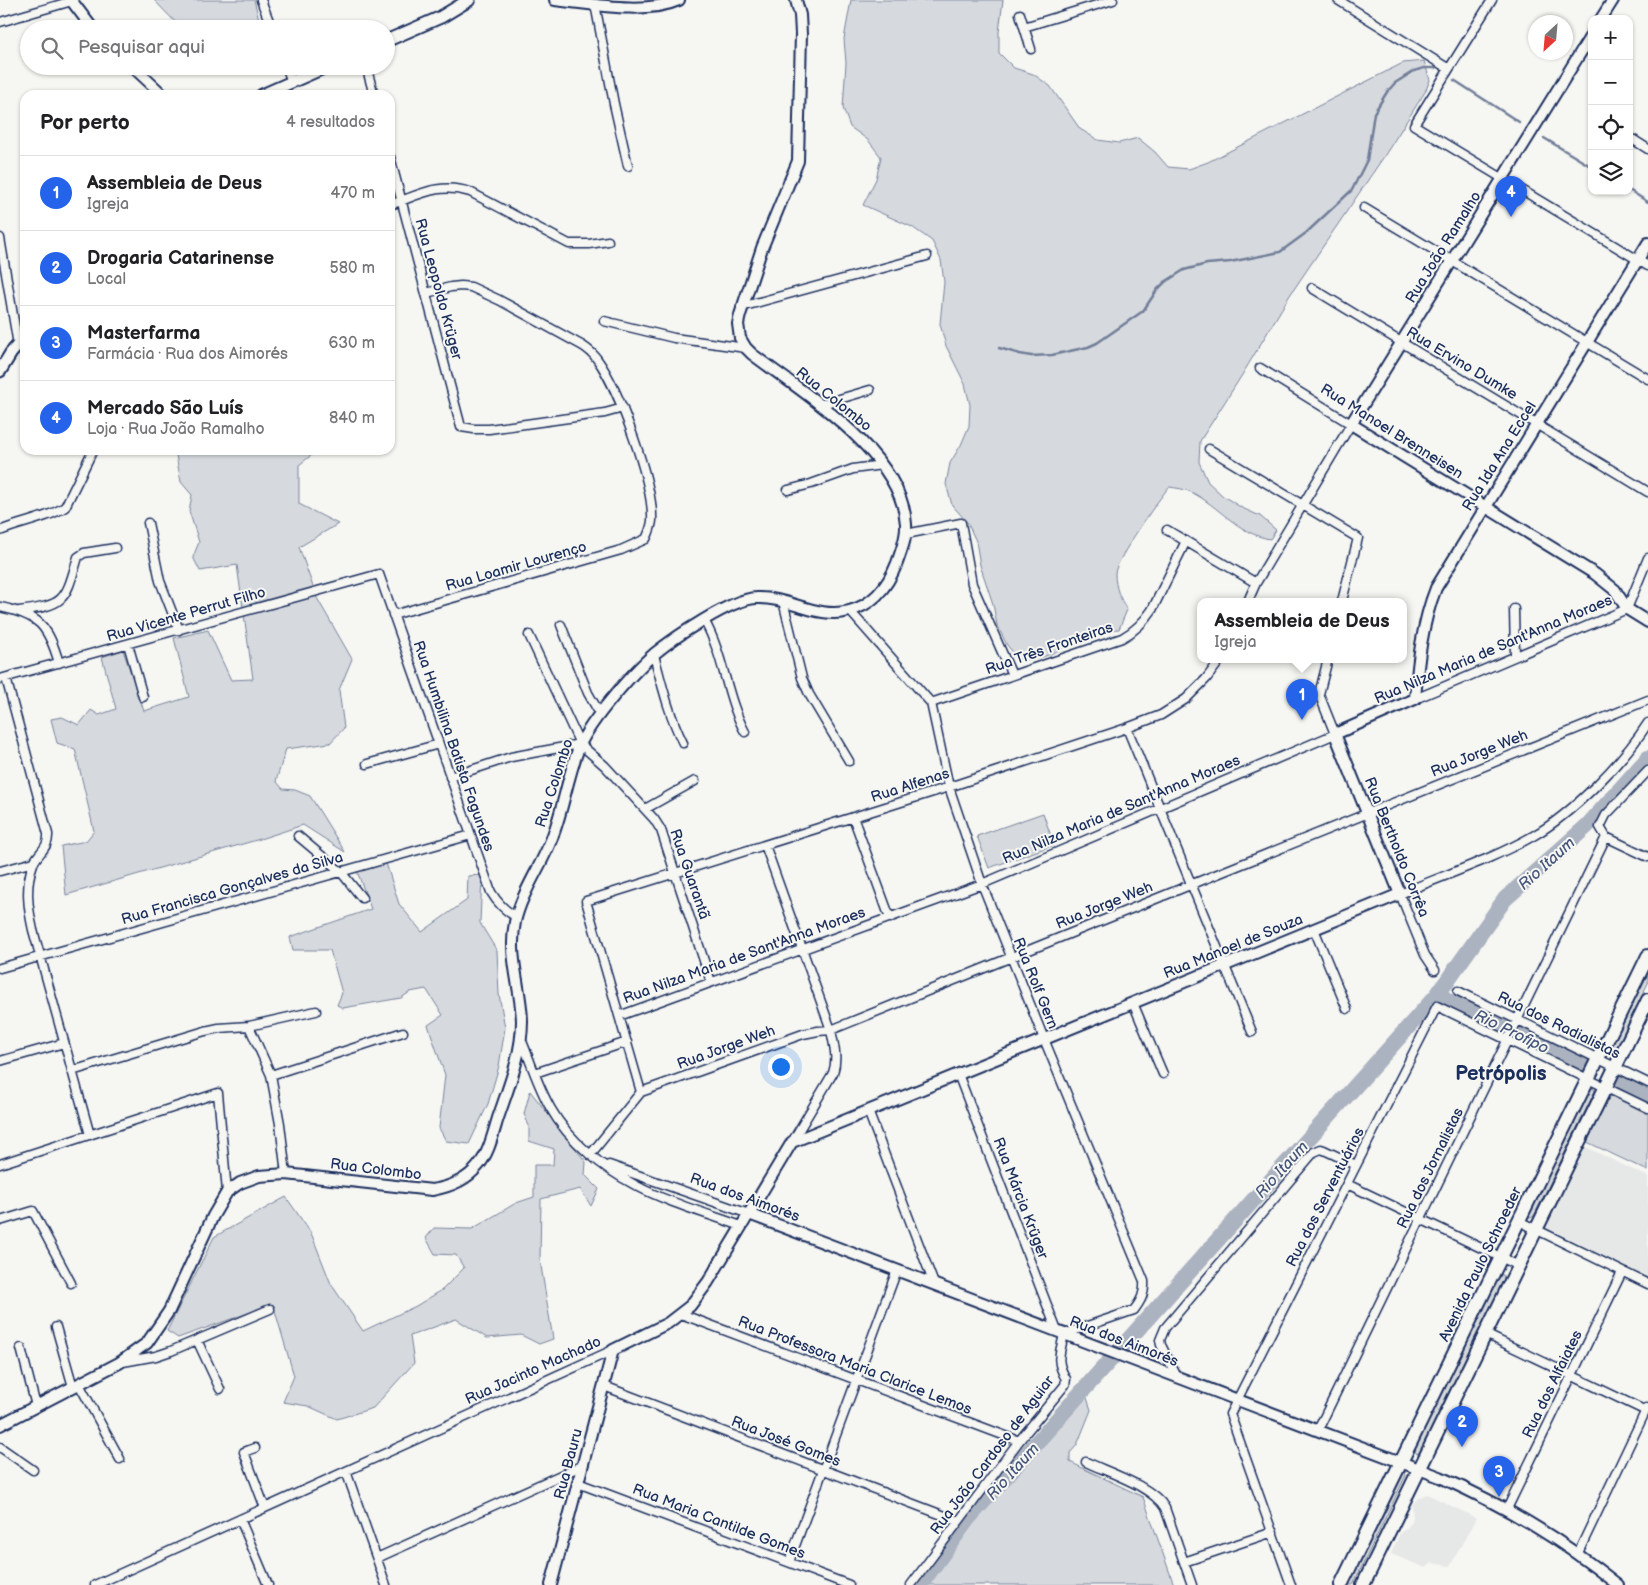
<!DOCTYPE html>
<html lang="pt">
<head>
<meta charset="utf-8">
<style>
  body { margin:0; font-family:"Balsamiq Sans",sans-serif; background:#f6f6f6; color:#202124 }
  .controls { position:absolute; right:15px; top:15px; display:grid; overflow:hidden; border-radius:10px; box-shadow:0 1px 4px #0004 }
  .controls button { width:45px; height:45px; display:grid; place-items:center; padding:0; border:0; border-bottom:1px solid #e0e0e0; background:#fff; color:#202124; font:25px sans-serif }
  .compass { position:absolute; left:1528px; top:15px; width:45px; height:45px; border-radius:50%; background:#fff; box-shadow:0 1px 4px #0004; rotate:206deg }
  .you { position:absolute; left:780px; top:1066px; width:18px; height:18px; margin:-12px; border:4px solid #fff; border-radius:50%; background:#1a73e8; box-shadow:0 0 0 8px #1a73e833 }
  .badge { display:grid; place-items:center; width:32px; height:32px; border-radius:50%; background:#2563eb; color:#fff; font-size:16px; font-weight:700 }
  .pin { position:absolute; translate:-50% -41px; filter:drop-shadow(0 1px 2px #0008) }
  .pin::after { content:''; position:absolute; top:26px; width:18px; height:15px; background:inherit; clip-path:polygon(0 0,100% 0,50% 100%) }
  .popup { position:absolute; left:1197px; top:598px; width:210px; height:65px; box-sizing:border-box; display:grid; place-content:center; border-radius:10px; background:#fff; filter:drop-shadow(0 1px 4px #0005); font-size:16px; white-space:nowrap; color:#757577 }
  .popup b { font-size:19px; color:#202124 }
  .popup::after { content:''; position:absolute; left:50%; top:100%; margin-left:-10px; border:10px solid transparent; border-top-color:#fff }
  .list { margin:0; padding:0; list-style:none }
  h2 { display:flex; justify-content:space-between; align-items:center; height:65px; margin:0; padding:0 20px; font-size:21px }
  h2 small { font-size:16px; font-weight:400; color:#757577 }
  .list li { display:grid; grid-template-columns:32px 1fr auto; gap:15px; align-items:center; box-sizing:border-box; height:75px; padding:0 20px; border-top:1px solid #e0e0e0 }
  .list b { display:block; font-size:19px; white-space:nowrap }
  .list p { margin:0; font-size:16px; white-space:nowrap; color:#757577 }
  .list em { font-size:16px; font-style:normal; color:#757577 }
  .icon { flex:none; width:28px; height:28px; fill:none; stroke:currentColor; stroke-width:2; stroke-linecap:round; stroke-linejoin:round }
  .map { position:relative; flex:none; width:1648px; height:1585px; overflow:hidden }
  .search { position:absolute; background:#fff; box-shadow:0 1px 4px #0004; left:20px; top:20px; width:375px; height:55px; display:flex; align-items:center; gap:12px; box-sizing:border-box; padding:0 18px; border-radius:28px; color:#757577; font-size:19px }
  .panel { position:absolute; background:#fff; box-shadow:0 1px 4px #0004; left:20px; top:90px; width:375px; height:365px; border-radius:15px }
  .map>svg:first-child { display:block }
  .built { fill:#e6e7e7 }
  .green { fill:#d6d9dd; stroke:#78849e }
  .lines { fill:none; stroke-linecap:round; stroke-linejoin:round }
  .stream { stroke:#717e99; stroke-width:2.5 }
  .river { stroke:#abb2c0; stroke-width:16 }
  .minor-casing { stroke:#1b2f5e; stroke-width:11 }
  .tertiary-casing { stroke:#1b2f5e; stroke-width:14 }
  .secondary-casing { stroke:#1b2f5e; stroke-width:15 }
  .primary-casing { stroke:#1b2f5e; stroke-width:16 }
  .minor { stroke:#f6f6f2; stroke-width:8 }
  .tertiary { stroke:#f6f6f2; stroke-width:10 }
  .secondary { stroke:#f6f6f2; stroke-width:11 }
  .primary { stroke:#f6f6f2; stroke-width:12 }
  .labels { text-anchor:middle; stroke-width:4; stroke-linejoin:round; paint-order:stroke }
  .street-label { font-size:15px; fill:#1b2f5e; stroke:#f6f6f2 }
  .water-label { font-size:16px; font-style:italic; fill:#46567b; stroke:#f6f6f2 }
  .district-label { font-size:20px; font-weight:bold; fill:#1b2f5e; stroke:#f6f6f2 }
</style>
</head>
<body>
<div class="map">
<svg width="1648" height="1585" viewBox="0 0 1648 1585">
  <rect width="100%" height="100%" fill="#f6f6f2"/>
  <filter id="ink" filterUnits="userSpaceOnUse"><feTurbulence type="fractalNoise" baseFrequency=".02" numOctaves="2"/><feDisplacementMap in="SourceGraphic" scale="10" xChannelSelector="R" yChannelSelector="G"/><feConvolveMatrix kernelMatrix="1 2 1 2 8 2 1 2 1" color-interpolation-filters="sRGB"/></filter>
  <g filter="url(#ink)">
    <path class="built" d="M1584 1146 1648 1177V1280L1605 1259 1604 1256 1564 1236 1544 1229Z
      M1427 1494 1476 1518 1450 1566 1432 1563 1426 1568 1391 1554 1400 1533 1408 1527 1413 1517 1412 1505 1418 1498Z"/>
    <path class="green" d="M154 0H254L260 23 249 29H182Z
      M851 0H1003L999 32V53L1014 68 1033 74 1050 86 1080 129 1098 140 1119 143 1138 138 1155 152 1168 167 1189 169 1208 162 1403 63 1424 61 1430 80 1425 92 1385 155 1290 295 1242 375 1200 441 1199 462 1208 482 1223 496 1242 508 1260 516 1276 530 1270 539C1238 534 1219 506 1191 492 1185 489 1176 488 1169 487 1158 500 1116 560 1115 573 1115 588 1120 598 1127 610L1119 629C1110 630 1099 629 1091 632 1065 644 1050 662 1018 659L1007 645 997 625 993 604 980 565 976 541 967 522 952 505 946 484 950 463 961 445 969 426 970 405 965 384 946 346 940 324 944 282 941 260 932 241 912 227 863 205 876 179 881 157 868 140 850 127 843 108 846 63 844 39Z
      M175 450H318L299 465V504L338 524 299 547 317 598 352 659 339 690 344 728 330 743 286 749 276 781 283 789 295 790 310 796 345 852 303 825 260 839 66 895 61 846 86 841 94 831 75 749 57 743 51 719 62 717 79 725 91 710 99 715 116 709 102 657 123 650 144 711 189 697 174 638 208 630 231 680 253 679 237 565 200 571 193 557 199 542 189 511 192 495 181 482Z
      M1043 813 1054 845 989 868 977 836Z
      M386 863 399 904 422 932 467 900 468 876 482 875 480 923 497 951 499 994 505 1028 499 1066 488 1104 469 1144 446 1141 439 1128 445 1075 428 1025 443 1015 426 989 410 992 401 998 343 1008 337 1005 342 993 330 950H293L290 937 371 909 357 871Z
      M1648 971V983L1614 1053 1611 1054 1608 1051Z
      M1589 1088H1593L1595 1091 1534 1216 1530 1218 1528 1215Z
      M530 1091 586 1162 585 1175 599 1189 591 1206 580 1189 541 1199 540 1260 553 1339 539 1344 521 1335 487 1338 456 1319 410 1336 414 1363 373 1408 337 1419 308 1406 283 1402 294 1376 273 1304 178 1338 167 1331 214 1237 286 1197 311 1233 331 1284 363 1331 416 1306 442 1290 464 1268 456 1255 435 1254 426 1238 434 1228 472 1229 516 1203 534 1197V1165H553L554 1149 529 1141V1126L524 1114Z
      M1615 1095 1648 1111V1171L1587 1142 1609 1097Z
      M1500 1274 1503 1275 1504 1279 1419 1453 1417 1454 1414 1450Z
      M1086 1395 1091 1410 1077 1445 1070 1453V1462L1143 1497 1174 1585H924L961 1536 1001 1487 1068 1413 1072 1414Z
      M1405 1472 1406 1475 1353 1585H1348L1402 1473Z"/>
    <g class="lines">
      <path class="stream" d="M1454 80 1519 122
        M1544 138 1592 167
        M1629 190 1648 202
        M999 348 1020 354 1031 356 1052 355 1088 347 1097 343 1143 311 1157 290 1165 282 1184 270 1207 264 1230 262 1280 252 1306 233 1352 190 1367 160 1374 113 1387 92 1395 83 1414 71 1424 68H1435"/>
      <path class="river" d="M1437 995 1586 1067
        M1617 1082 1648 1097
        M920 1585 967 1520 1437 995 1505 899 1587 826 1648 758"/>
      <g class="minor-casing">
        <path id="minor" d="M261 0 272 29
          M1338 0 1449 69
          M1492 0 1414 125 1648 266
          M595 4 614 104 628 166
          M1020 14 1031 49
          M0 22 72 1
          M1024 27 1113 0
          M286 66 292 82
          M366 66 374 95
          M1629 137 1648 149
          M390 157 461 427 474 429H489L605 413 623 408
          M390 205C419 195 439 182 470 192L569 244H589L608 241
          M1364 208 1648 379
          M0 238 18 345 25 346
          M1312 288 1648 492
          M741 307 927 256
          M604 321 674 338 746 348
          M819 405 870 390
          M1209 449 1358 538 1342 601
          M788 490 811 484 853 469 882 465
          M148 523 160 581 179 630
          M1167 530 1256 583
          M0 531C21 522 46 519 65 507L93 450
          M906 534 961 523 972 584 1012 675
          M783 601 802 678 809 694 849 761
          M1248 601 1256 583 1351 424 1260 368
          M0 607C39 615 48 625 59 663
          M1514 609 1515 656
          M19 611C66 605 65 601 78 557L84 553 115 548
          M850 611 931 703 949 787 982 884 1044 1039 1144 1281C1145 1293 1141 1301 1134 1310L1064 1334C1060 1354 1055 1360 1066 1379L1065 1385 1019 1441 911 1585
          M393 615 621 550 646 539C649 533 651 528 652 521 654 484 619 389 597 359 593 353 589 350 583 346L499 300 471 287 461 286 451 287 426 293
          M704 620C724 655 726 697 745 732
          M561 625 588 693 600 714
          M529 635 580 744 605 766 654 819 661 830 711 982
          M128 644 143 697
          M654 655C662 685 669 715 683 743
          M6 678 48 834C49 849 38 852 33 864 25 886 28 908 33 930L90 1135
          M0 679 379 574 491 892C498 904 505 910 516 917
          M1415 699 1627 609 1648 558
          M931 703 1122 638C1135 631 1144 622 1152 610L1186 541
          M1127 728 1252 1032
          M367 764 439 744
          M1648 771 1606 815 1600 827 1606 837 1648 857
          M450 777 511 757 580 744
          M645 809 695 781
          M853 817 890 918
          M298 836 341 872 362 898
          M765 845 831 1030C834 1046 838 1058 833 1073L792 1142
          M0 871 34 862
          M1314 929 1347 1009
          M0 968 471 835
          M1435 970 1425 955 1400 894C1444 875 1491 860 1533 836 1573 813 1623 762 1648 723
          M1458 991 1648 1083
          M1133 1003 1163 1074
          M619 1016 982 884 1335 734 1319 694 1328 659
          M249 1026 271 1075 280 1124 286 1174
          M521 1039C531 1062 538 1087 551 1109 569 1141 603 1168 635 1185 666 1202 708 1214 741 1226
          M0 1061 64 1043
          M72 1071 205 1031 219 1028 249 1026 316 1011
          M535 1073 627 1042
          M958 1074 1057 1331
          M271 1075 403 1032
          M641 1092 586 901 949 787 1127 728 1161 715 1186 699 1206 679 1221 659
          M868 1111 934 1284
          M590 1155 641 1092 803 1034 818 1031 831 1030 1648 700
          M0 1164 218 1093 227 1192
          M609 1165 749 1214
          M1347 1184 1519 1266
          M0 1221 33 1211 71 1283
          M1519 1221 1648 1284
          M681 1314 1019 1441
          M56 1327 73 1387
          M1485 1334 1646 1411
          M197 1340 220 1389
          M21 1348 36 1406
          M123 1362 156 1356 171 1351 270 1309
          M1177 1377 1161 1345 1160 1340 1165 1328 1314 1152 1321 1149 1324 1150 1356 1165
          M79 1384 120 1459
          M604 1386 958 1521
          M1318 1430 1606 837
          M0 1447 33 1470
          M255 1448 244 1452 265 1508
          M1086 1462C1110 1473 1152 1486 1165 1508L1192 1585
          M346 1471 386 1585
          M578 1483 849 1585
          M1507 1509 1622 1272
          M240 1519 268 1585
          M1578 1553 1647 1408
          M377 1558 583 1465
          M789 1562 897 1270
          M1184 1562 1273 1532
          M95 1585 613 1350
          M1291 1585 1230 1414 1437 1006 1648 1108"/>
      </g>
      <g class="tertiary-casing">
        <path id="tertiary" d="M71 0 93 29
          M555 0C592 4 645 15 679 0
          M1601 19 1613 0
          M1592 34 1351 424 1595 574 1615 590 1627 609 1648 622
          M132 66 163 95
          M749 1214 1440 1477C1507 1507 1561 1539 1618 1585
          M0 1425 119 1363 147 1343 169 1311 213 1216 227 1192 240 1183 259 1176 286 1174 432 1190C450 1187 466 1181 478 1166 489 1153 493 1134 498 1118 509 1086 522 1054 522 1021 521 986 508 957 515 922 522 891 543 864 553 835 564 806 568 774 580 745 591 720 633 672 654 654 675 637 731 599 756 598 787 596 818 620 849 611 873 605 888 586 897 563 901 551 907 538 906 524 902 453 803 393 752 354L746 348 740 338 738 324 740 315 762 248 798 161 801 34 800 15 796 0
          M551 1585 613 1350 668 1323 690 1306 708 1282 792 1142 1400 894 1335 734 1415 699C1418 662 1422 623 1436 588L1648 243"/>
      </g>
      <g class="secondary-casing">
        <path id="secondary" d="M386 41 441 17 469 0
          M262 95 328 66
          M0 371 11 353 25 337"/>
      </g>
      <g class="primary-casing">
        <path id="primary" d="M1341 1585 1648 956
          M1363 1585 1648 1000"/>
      </g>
      <use href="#minor" class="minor"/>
      <use href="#tertiary" class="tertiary"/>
      <use href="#secondary" class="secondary"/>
      <use href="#primary" class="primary"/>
    </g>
  </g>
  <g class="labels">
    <g class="street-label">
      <text transform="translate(1443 247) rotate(-58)" y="5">Rua João Ramalho</text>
      <text transform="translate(439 289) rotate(75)" y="5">Rua Leopoldo Krüger</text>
      <text transform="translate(1462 363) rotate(31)" y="5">Rua Ervino Dumke</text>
      <text transform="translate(834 399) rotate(39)" y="5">Rua Colombo</text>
      <text transform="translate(1392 431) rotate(32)" y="5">Rua Manoel Brenneisen</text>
      <text transform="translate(1499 456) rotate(-58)" y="5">Rua Ida Ana Eccel</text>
      <text transform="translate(516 566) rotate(-16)" y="5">Rua Loamir Lourenço</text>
      <text transform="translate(186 614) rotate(-16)" y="5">Rua Vicente Perrut Filho</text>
      <text transform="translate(1049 648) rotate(-19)" y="5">Rua Três Fronteiras</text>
      <text transform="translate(1493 649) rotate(-23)" y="5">Rua Nilza Maria de Sant'Anna Moraes</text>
      <text transform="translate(454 746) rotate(71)" y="5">Rua Humbilina Batista Fagundes</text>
      <text transform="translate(1479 753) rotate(-22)" y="5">Rua Jorge Weh</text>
      <text transform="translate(554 783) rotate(-72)" y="5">Rua Colombo</text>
      <text transform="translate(910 785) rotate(-18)" y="5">Rua Alfenas</text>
      <text transform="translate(1121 809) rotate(-23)" y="5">Rua Nilza Maria de Sant'Anna Moraes</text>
      <text transform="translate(1397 847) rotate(68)" y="5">Rua Bertholdo Corrêa</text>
      <text transform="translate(690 874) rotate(71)" y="5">Rua Guarantã</text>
      <text transform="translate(232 888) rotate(-16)" y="5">Rua Francisca Gonçalves da Silva</text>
      <text transform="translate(1104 905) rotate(-22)" y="5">Rua Jorge Weh</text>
      <text transform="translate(1233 946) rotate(-22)" y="5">Rua Manoel de Souza</text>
      <text transform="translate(744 955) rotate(-20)" y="5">Rua Nilza Maria de Sant'Anna Moraes</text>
      <text transform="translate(1036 983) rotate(68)" y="5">Rua Rolf Gern</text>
      <text transform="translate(1559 1025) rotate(26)" y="5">Rua dos Radialistas</text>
      <text transform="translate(726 1047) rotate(-20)" y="5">Rua Jorge Weh</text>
      <text transform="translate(1430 1168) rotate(-64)" y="5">Rua dos Jornalistas</text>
      <text transform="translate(376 1169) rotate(7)" y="5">Rua Colombo</text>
      <text transform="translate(745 1197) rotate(20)" y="5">Rua dos Aimorés</text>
      <text transform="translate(1325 1197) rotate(-63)" y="5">Rua dos Serventuários</text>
      <text transform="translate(1021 1198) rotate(69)" y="5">Rua Márcia Krüger</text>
      <text transform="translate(1480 1264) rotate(-64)" y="5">Avenida Paulo Schroeder</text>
      <text transform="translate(1124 1341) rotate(21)" y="5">Rua dos Aimorés</text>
      <text transform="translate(855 1365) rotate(21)" y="5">Rua Professora Maria Clarice Lemos</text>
      <text transform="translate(533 1370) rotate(-24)" y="5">Rua Jacinto Machado</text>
      <text transform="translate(1552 1384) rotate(-64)" y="5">Rua dos Alfaiates</text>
      <text transform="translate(786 1441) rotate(21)" y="5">Rua José Gomes</text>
      <text transform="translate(992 1455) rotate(-53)" y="5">Rua João Cardoso de Aguiar</text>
      <text transform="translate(568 1464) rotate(-75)" y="5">Rua Bauru</text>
      <text transform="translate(719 1521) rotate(21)" y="5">Rua Maria Cantilde Gomes</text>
    </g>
    <g class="water-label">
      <text transform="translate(1546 863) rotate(-42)" y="6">Rio Itaum</text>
      <text transform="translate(1512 1031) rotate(26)" y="6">Rio Profipo</text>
      <text transform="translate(1281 1169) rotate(-48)" y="6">Rio Itaum</text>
      <text transform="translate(1012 1471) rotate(-48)" y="6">Rio Itaum</text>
    </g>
    <g class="district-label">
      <text x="1501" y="1080">Petrópolis</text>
    </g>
  </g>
</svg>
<div class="controls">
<button>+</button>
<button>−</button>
<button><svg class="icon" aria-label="locate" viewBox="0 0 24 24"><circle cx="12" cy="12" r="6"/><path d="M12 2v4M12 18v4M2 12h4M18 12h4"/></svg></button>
<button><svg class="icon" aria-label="layers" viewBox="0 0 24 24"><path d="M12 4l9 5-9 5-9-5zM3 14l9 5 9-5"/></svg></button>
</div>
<svg class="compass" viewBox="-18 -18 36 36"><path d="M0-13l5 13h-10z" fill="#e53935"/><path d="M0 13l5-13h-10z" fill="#757577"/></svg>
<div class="you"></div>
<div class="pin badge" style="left:1302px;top:720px">1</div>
<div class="popup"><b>Assembleia de Deus</b>Igreja</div>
<div class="pin badge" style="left:1462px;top:1447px">2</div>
<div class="pin badge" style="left:1499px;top:1497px">3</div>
<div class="pin badge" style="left:1511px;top:217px">4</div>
<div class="search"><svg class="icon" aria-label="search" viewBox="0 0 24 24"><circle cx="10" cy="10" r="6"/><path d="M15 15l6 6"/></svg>Pesquisar aqui</div>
<section class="panel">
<h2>Por perto<small>4 resultados</small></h2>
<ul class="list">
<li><span class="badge">1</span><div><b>Assembleia de Deus</b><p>Igreja</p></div><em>470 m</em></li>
<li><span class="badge">2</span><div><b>Drogaria Catarinense</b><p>Local</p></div><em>580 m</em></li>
<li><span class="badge">3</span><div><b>Masterfarma</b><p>Farmácia · Rua dos Aimorés</p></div><em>630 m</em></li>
<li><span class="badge">4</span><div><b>Mercado São Luís</b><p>Loja · Rua João Ramalho</p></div><em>840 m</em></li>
</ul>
</section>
</div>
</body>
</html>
